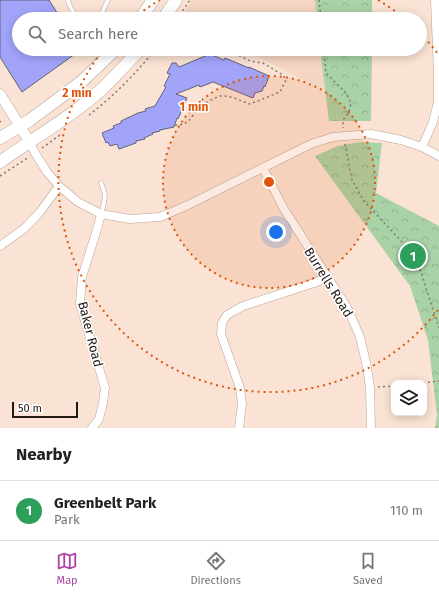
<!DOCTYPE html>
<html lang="en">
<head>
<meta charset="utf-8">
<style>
  body { margin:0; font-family:"Fira Sans",sans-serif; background:#f6f6f6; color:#222 }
  .controls { position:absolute; right:12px; bottom:12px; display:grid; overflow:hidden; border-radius:8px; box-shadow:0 2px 10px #0003 }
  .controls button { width:36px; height:36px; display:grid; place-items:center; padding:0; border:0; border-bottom:1px solid #e0e0e0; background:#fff; color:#222; font:20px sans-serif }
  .scale { position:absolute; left:12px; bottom:10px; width:66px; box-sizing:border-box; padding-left:4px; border:2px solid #221a15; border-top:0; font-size:11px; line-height:14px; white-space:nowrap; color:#221a15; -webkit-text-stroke:3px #fff; paint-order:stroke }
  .you { position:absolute; left:276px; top:232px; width:14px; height:14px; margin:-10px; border:3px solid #fff; border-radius:50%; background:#1a73e8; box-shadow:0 0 0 6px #1a73e833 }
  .badge { display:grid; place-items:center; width:26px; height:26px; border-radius:50%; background:#ac44a6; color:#fff; font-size:13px; font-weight:700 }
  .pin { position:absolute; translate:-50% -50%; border:2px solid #fff; box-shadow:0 1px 4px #0006 }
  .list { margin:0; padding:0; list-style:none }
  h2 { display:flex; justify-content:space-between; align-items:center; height:52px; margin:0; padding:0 16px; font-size:17px }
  h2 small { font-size:13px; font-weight:400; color:#767676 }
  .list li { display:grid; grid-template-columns:26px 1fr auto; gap:12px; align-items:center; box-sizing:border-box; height:60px; padding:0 16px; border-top:1px solid #e0e0e0 }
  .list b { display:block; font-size:15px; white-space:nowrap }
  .list p { margin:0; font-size:13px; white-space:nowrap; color:#767676 }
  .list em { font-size:13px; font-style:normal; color:#767676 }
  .icon { flex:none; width:22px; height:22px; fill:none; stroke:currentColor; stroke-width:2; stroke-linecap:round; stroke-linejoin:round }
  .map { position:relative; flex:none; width:439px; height:428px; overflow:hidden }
  .search { position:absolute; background:#fff; box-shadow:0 2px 10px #0003; left:12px; right:12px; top:12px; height:44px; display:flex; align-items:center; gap:10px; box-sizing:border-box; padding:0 14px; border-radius:22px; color:#767676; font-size:15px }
  .sheet { height:112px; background:#fff }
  nav { display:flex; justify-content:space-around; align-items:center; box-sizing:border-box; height:56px; border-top:1px solid #e0e0e0; background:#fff; font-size:11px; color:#767676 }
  nav a { display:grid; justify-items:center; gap:2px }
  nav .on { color:#ac44a6 }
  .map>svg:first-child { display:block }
  .built { fill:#f3d5c1 }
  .park { fill:url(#park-crowns) }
  .building { fill:#a1a4f9; stroke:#616378 }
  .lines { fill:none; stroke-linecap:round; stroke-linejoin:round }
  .service-casing { stroke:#b9a395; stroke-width:5 }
  .minor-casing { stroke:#b9a395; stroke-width:9 }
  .tertiary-casing { stroke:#b9a395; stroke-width:11 }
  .secondary-casing { stroke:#b9a395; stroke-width:13 }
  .path { stroke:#86776d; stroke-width:1.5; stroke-dasharray:2 3; stroke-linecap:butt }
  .service { stroke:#fff; stroke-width:4 }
  .minor { stroke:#fff; stroke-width:8 }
  .tertiary { stroke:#fff; stroke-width:10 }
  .secondary { stroke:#fff; stroke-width:12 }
  .ring { fill:none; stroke:#de560c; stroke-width:2; stroke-dasharray:2 4 }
  .labels { text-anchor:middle; stroke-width:3; stroke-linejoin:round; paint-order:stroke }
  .street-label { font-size:13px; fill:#221a15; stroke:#fff }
  .centre { fill:#de560c; stroke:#fff; stroke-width:2 }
  .ring-label { font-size:12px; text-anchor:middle; font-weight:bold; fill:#de560c; stroke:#fff; stroke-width:3; stroke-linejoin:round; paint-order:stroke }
</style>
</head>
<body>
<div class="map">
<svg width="439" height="428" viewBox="0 0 439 428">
  <defs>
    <pattern id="park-crowns" width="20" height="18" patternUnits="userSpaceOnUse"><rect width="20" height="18" fill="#a9d2a6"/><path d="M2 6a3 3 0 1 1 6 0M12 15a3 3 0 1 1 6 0" fill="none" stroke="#91b48e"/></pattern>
  </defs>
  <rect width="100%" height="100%" fill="#fae3d4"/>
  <path class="built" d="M192 0H315L317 19H183L181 18Z
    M242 49H320L325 91Z"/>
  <path class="park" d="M315 0H372V19H317Z
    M320 49H372L371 121H329Z
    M360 142 382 143 376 193 439 226V428H435L437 415 428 340 410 286 315 156 338 146Z"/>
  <path class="building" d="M0 0H49L61 19H19V49H82L22 92 0 57Z
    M210 54 224 60 225 58 249 68V67L269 76 265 87 264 86 262 91 255 93 253 98 213 82 200 87 199 85 176 94 187 98 178 119 177 118 174 127 160 130V131L152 133 153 134 144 138 145 139 136 141V143L119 149 117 144 110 146 108 142 106 143 102 133 114 128 113 126 121 123V121L138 113 146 111 145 109 155 106 166 87 164 86 170 74 167 73 172 63H176L179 67Z"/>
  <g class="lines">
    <g class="service-casing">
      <path id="service" d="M68 0C69 7 74 13 78 19
        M99 19 108 0
        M101 214C105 200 107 196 101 183"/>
    </g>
    <g class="minor-casing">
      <path id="minor" d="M29 141 35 153 47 172 59 186 78 202 101 214 130 219 160 217 188 205 311 144 333 137 371 134 401 140 422 147 439 156
        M422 147 433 122 438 102V75L435 0
        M263 168 284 209 348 309 360 337 367 367 370 388 371 428
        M0 246 25 228 40 212 59 186
        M92 428 99 419 103 403 105 388 80 304 82 277 98 226 101 214
        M239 428 242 404 240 388 221 334 222 323 227 315 243 306 317 282 327 277"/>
    </g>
    <g class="tertiary-casing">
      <path id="tertiary" d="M0 94 29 141"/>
    </g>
    <g class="secondary-casing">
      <path id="secondary" d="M140 19 153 0
        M163 19 176 0
        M0 138 30 120 81 82 116 49
        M0 162C34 138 71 117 102 89 115 76 128 63 140 49"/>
    </g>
    <path class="path" d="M319 0 321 19
      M177 19 190 0
      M324 49 326 73 346 93 351 103 349 112 343 120V128
      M89 115C114 96 136 73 156 49
      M0 121 1 122
      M175 125C191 125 189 118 199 108 201 105 216 97 220 96 230 95 241 101 250 104L280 92 286 80 283 75 263 63 250 61 230 51 218 50
      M345 144 352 180 364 201 401 241 417 260 439 328
      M42 148 60 135
      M0 176 29 157
      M423 383 439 381
      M378 387 394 386"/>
    <use href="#service" class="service"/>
    <use href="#minor" class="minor"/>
    <use href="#tertiary" class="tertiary"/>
    <use href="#secondary" class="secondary"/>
  </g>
  <circle cx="269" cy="182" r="106" fill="#de560c" fill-opacity=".12"/>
  <g class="ring">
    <circle cx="269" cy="182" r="106"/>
    <path d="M438 310A212 212 0 1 1 103 50M134 18A212 212 0 0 1 160 0M378 0A212 212 0 0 1 404 18M420 33A212 212 0 0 1 438 54"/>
  </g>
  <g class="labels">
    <g class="street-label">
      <text transform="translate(329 282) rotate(58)" y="5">Burrells Road</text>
      <text transform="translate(91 334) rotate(76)" y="5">Baker Road</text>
    </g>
  </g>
  <circle cx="269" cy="182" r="6" class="centre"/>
  <g class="ring-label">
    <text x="77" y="97">2 min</text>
    <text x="194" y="111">1 min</text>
  </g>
</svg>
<div class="controls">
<button><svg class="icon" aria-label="layers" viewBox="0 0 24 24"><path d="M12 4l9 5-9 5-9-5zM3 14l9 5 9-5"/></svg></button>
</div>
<div class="scale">50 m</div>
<div class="you"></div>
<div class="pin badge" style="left:413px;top:256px;background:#2e9e5b">1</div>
<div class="search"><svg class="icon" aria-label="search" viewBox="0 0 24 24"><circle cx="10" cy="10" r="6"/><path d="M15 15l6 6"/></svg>Search here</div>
</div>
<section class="sheet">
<h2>Nearby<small></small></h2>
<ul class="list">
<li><span class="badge" style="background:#2e9e5b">1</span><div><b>Greenbelt Park</b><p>Park</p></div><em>110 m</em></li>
</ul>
</section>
<nav>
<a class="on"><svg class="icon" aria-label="map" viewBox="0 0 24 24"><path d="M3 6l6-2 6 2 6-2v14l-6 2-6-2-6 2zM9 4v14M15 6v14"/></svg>Map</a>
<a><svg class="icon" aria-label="directions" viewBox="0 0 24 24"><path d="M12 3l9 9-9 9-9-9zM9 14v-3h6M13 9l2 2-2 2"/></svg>Directions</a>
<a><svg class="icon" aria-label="saved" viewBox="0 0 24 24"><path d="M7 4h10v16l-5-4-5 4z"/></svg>Saved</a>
</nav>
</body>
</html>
